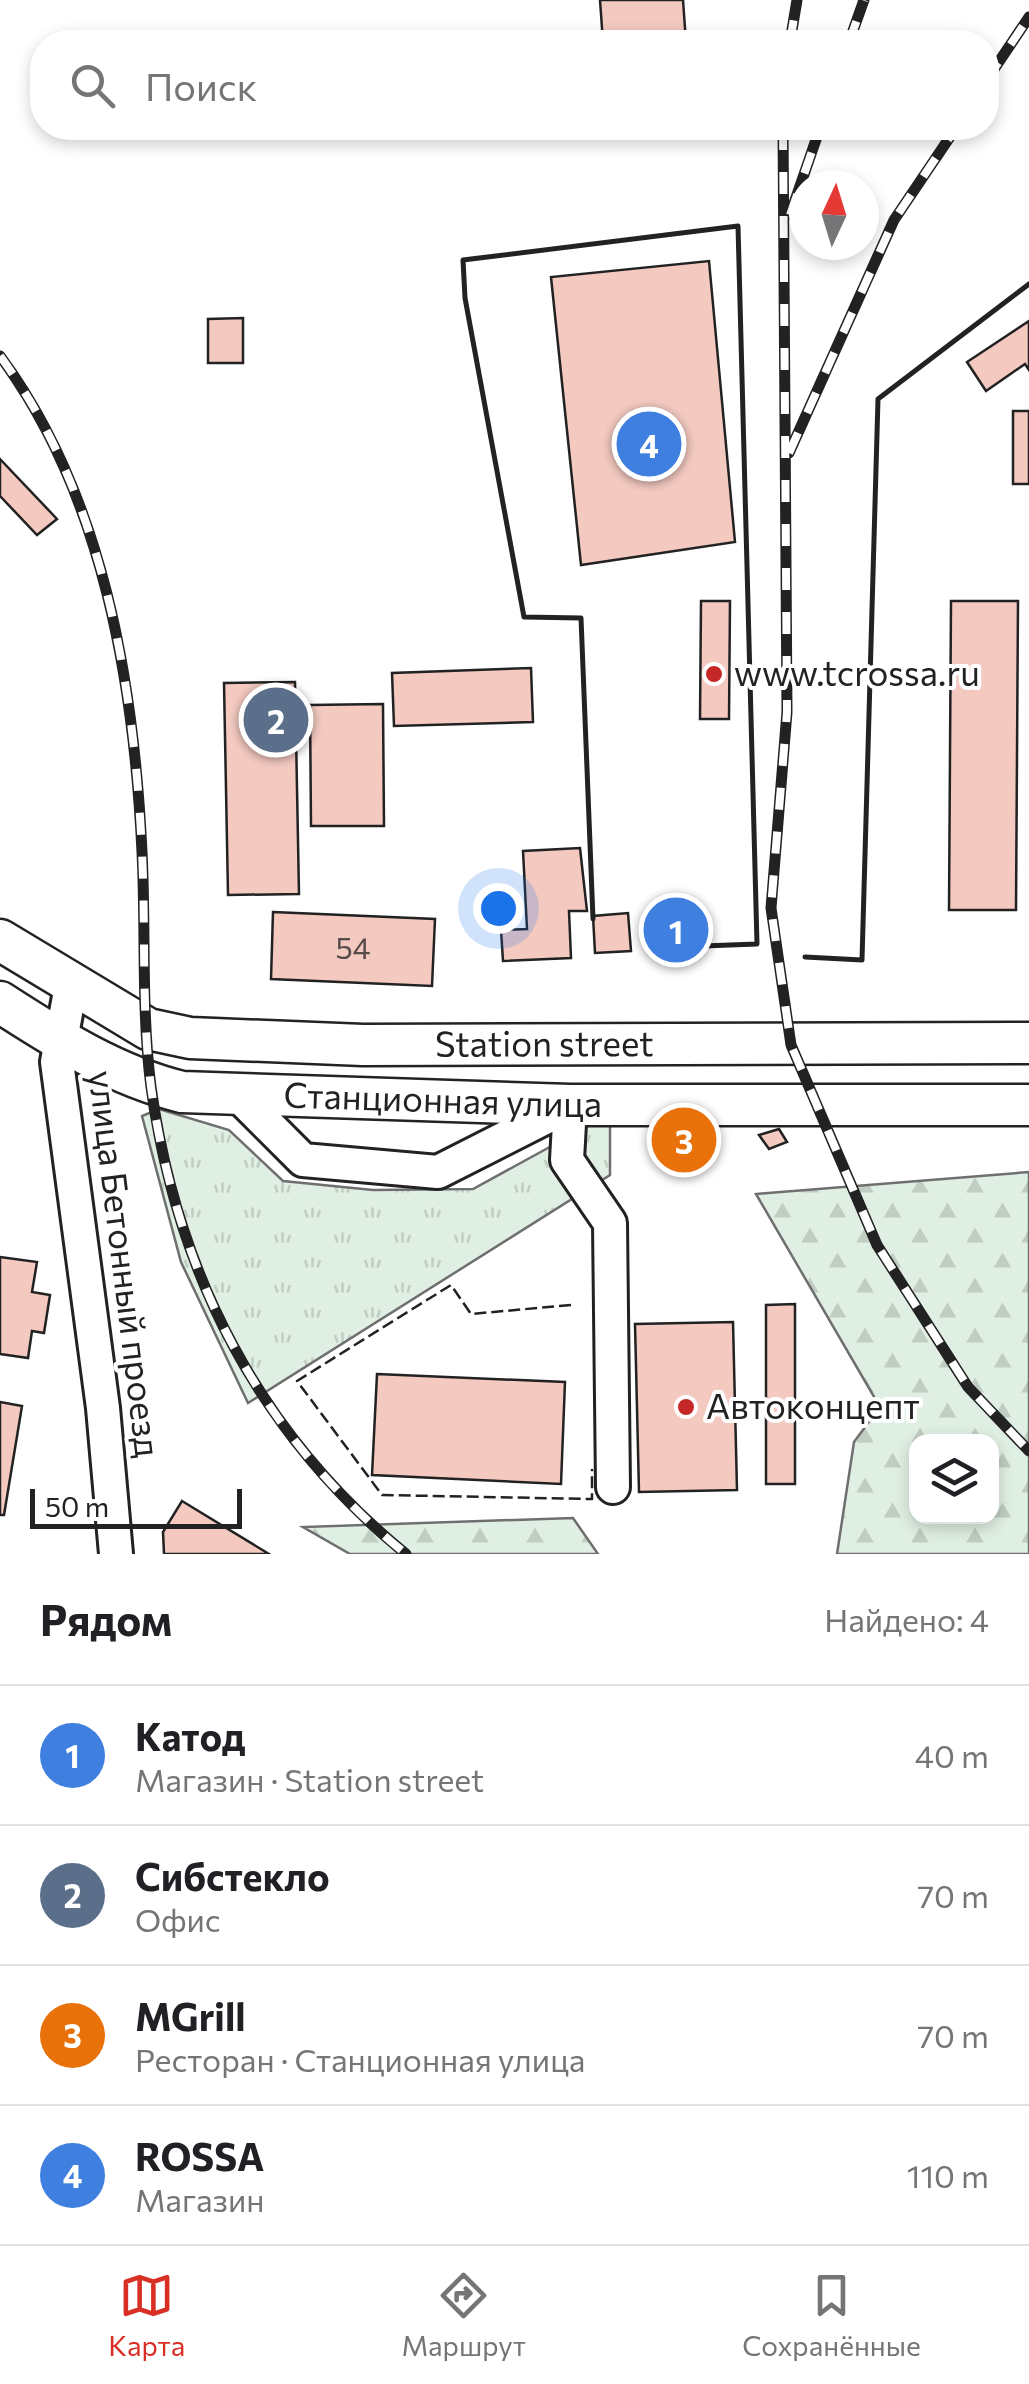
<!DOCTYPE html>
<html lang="ru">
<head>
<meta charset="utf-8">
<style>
  body { margin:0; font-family:Commissioner,sans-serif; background:#f6f6f6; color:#202124 }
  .controls { position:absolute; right:30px; bottom:30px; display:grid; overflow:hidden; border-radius:20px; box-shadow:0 5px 15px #0003 }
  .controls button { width:90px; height:90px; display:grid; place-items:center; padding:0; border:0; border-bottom:2px solid #e0e0e0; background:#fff; color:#202124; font:50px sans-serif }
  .compass { position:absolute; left:789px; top:170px; width:90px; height:90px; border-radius:50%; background:#fff; box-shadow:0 5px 15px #0003; rotate:4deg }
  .scale { position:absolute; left:30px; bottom:25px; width:212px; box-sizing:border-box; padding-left:10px; border:5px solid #222; border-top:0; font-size:28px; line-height:35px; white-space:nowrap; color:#222; -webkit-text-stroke:8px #fff; paint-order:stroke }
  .you { position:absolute; left:498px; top:908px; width:35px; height:35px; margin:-25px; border:8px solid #fff; border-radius:50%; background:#1a73e8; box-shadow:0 0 0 15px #1a73e833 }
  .badge { display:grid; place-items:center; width:65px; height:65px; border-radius:50%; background:#d93025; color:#fff; font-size:32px; font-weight:700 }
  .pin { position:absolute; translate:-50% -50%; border:5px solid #fff; box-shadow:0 2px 10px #0006 }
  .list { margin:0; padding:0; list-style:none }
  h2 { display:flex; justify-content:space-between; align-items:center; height:130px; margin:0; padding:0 40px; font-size:42px }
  h2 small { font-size:32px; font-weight:400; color:#757577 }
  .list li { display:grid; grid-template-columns:65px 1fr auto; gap:30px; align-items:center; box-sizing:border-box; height:140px; padding:0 40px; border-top:2px solid #e0e0e0 }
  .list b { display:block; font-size:38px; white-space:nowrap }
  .list p { margin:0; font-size:32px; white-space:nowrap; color:#757577 }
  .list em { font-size:32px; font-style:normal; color:#757577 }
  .icon { flex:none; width:55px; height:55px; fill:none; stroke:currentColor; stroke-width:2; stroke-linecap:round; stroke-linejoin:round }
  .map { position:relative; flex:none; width:1029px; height:1554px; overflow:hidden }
  .search { position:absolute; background:#fff; box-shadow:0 5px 15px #0003; left:30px; right:30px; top:30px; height:110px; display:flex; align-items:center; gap:25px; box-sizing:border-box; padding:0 35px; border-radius:40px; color:#757577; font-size:38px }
  .sheet { height:690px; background:#fff }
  nav { display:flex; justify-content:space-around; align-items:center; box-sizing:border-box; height:140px; border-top:2px solid #e0e0e0; background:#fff; font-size:28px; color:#757577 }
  nav a { display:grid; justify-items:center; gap:5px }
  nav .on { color:#d93025 }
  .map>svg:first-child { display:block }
  .grass { fill:url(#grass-tufts); stroke:#6f6f6f; stroke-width:2.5 }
  .forest { fill:url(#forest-firs); stroke:#6f6f6f; stroke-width:2.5; fill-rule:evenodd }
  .building { fill:#f3c9c0; stroke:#222; stroke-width:2.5 }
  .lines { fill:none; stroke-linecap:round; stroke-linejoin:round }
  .minor-casing { stroke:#222; stroke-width:38 }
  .major-casing { stroke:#222; stroke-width:45 }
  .minor { stroke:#fff; stroke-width:32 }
  .major { stroke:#fff; stroke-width:40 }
  .rail-casing { stroke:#222; stroke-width:11 }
  .rail { stroke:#fff; stroke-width:8; stroke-dasharray:22; stroke-linecap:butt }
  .fence { stroke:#222; stroke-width:2.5; stroke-dasharray:12 5; stroke-linecap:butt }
  .wall { stroke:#222; stroke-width:5 }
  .poi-dot { fill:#c62828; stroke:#fff; stroke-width:4 }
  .labels { text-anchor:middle; stroke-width:8; stroke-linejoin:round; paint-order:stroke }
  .number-label { font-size:30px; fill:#564c4a }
  .poi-label { font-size:35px; fill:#222; stroke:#fff; text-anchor:start }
  .street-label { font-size:35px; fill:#222; stroke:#fff }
</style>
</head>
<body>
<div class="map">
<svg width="1029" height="1554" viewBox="0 0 1029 1554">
  <defs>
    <pattern id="grass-tufts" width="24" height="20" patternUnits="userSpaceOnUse" patternTransform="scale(2.5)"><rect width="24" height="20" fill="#e0efe3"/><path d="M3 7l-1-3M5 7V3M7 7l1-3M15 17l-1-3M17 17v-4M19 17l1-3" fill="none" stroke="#c0cdc2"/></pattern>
    <pattern id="forest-firs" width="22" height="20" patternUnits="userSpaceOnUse" patternTransform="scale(2.5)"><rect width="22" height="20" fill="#e0efe3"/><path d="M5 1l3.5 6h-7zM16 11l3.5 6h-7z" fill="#c0cdc2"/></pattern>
  </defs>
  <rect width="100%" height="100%" fill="#fff"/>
  <path class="grass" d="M159 1109 229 1130 283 1181 373 1190 473 1189 610 1114V1175L248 1403 181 1262 142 1116Z"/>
  <path class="forest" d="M1029 1172V1554H837L854 1442 880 1407 756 1194ZM916 1442H992V1516H916Z
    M573 1518 598 1554H350L303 1527Z"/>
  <path class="building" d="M600 0H683L686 42H603Z
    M709 261 735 542 581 565 551 277Z
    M243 318V363H208V319Z
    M1029 321V370L1025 364 986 391 967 362Z
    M1013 411H1029V484H1013Z
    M0 459 57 519 37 535 0 496Z
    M701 601H730L729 719H700Z
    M951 601H1018L1016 910H949Z
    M531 668 533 722 394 726 392 673Z
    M295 682 299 894 228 895 224 683Z
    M383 704 384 826H311L310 705Z
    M580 848 587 911H569L571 958 503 961 501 930 527 929 523 851Z
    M702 911 703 946 650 949 648 913Z
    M273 912 435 919 432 986 271 979Z
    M628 913 631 951 595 953 593 916Z
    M667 1128 702 1129V1151L666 1150Z
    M779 1129 787 1142 769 1149 759 1135Z
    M0 1257 37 1262 32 1292 50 1295 44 1333 32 1331 28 1358 0 1354Z
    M795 1304V1484H766V1305Z
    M733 1322 737 1490 639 1492 635 1324Z
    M377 1374 565 1382 561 1484 372 1475Z
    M0 1402 22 1406 4 1515H0Z
    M182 1501 269 1554H164L163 1532Z"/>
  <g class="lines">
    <g class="minor-casing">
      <path id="minor" d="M71 986 57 1062 103 1408 116 1554
        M240 1097 303 1160 438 1172 570 1105
        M570 1105 567 1160 610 1223 613 1487"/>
    </g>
    <g class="major-casing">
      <g id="major">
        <path id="s1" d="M0 940 148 1029 190 1038 363 1045 1029 1043"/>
        <path id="s2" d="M0 1002C57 1039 116 1076 182 1092L570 1105H1029"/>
      </g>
    </g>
    <use href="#minor" class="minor"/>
    <use href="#major" class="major"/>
    <g class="rail-casing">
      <path id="rail" d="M790 42 797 0
        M849 42 864 0
        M986 81 1029 17
        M783 128 787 712 771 908 791 1045 877 1245 968 1387 1029 1451
        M790 215 820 128
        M0 356C103 495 134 682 142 852 146 930 141 1009 151 1087 177 1274 259 1434 406 1554
        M789 453 894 220 956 128"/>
    </g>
    <use href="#rail" class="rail"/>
    <path class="fence" d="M571 1305 471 1314 451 1285 297 1381 382 1495 592 1499V1469"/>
    <path class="wall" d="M593 919 581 618 524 617 465 298 463 260 738 226 757 944 703 946
      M805 957 862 960 878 399 1029 284"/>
  </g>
  <g class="poi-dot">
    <circle cx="714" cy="674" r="10"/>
    <circle cx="686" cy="1407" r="10"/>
  </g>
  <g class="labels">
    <g class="number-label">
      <text x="353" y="959">54</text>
    </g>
    <g class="poi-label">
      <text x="734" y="686">www.tcrossa.ru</text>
      <text x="706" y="1419">Автоконцепт</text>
    </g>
    <g class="street-label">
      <text dy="12" stroke="none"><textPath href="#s1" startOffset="570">Station street</textPath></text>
      <text dy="12" stroke="none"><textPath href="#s2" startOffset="465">Станционная улица</textPath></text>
      <text transform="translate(124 1264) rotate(83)" y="12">улица Бетонный проезд</text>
    </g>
  </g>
</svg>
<div class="controls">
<button><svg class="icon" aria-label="layers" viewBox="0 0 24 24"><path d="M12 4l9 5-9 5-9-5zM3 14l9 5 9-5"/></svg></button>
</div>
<svg class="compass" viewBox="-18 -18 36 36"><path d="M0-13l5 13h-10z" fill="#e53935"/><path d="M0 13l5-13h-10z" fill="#757577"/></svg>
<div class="scale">50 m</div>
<div class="you"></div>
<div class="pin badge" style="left:676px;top:930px;background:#3f7fe0">1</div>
<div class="pin badge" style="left:276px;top:720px;background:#5c6f8a">2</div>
<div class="pin badge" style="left:684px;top:1140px;background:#e8710a">3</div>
<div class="pin badge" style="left:649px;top:444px;background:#3f7fe0">4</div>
<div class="search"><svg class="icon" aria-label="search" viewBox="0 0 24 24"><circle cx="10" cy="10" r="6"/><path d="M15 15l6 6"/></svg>Поиск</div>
</div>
<section class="sheet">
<h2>Рядом<small>Найдено: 4</small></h2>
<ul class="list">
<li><span class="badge" style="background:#3f7fe0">1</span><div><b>Катод</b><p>Магазин · Station street</p></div><em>40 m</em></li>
<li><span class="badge" style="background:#5c6f8a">2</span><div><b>Сибстекло</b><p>Офис</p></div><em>70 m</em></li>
<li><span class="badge" style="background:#e8710a">3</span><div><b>MGrill</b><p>Ресторан · Станционная улица</p></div><em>70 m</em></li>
<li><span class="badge" style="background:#3f7fe0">4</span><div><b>ROSSA</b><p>Магазин</p></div><em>110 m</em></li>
</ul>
</section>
<nav>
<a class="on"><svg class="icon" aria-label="map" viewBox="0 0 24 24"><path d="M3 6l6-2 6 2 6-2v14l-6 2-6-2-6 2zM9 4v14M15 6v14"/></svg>Карта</a>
<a><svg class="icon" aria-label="directions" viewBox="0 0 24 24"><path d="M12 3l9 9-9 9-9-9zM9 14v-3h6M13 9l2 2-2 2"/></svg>Маршрут</a>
<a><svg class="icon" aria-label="saved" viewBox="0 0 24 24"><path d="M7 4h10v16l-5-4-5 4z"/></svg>Сохранённые</a>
</nav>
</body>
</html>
